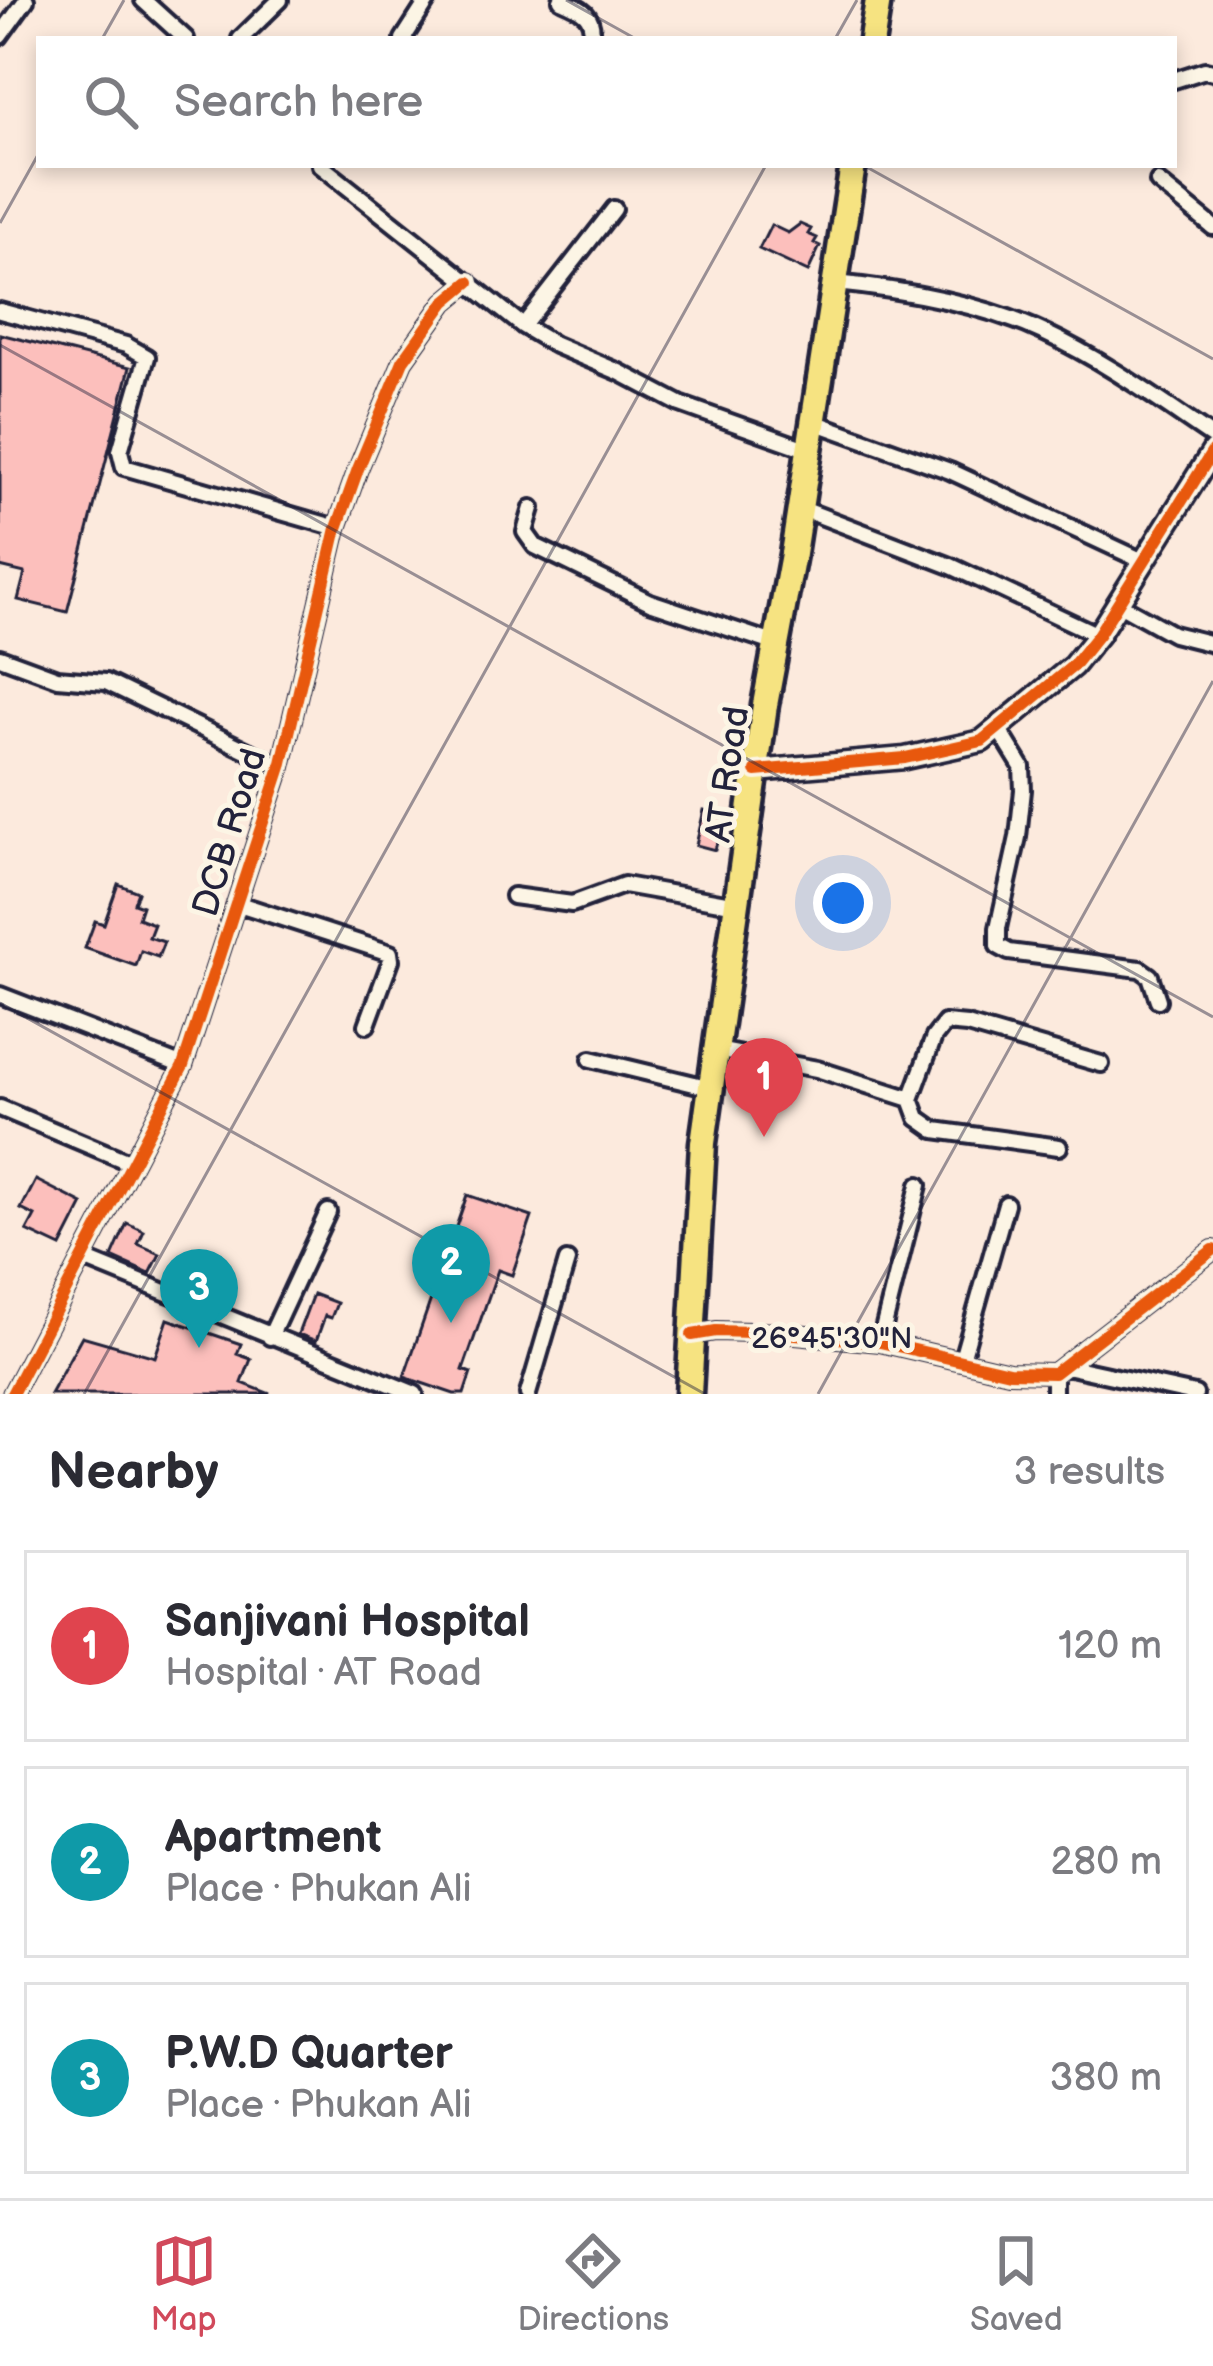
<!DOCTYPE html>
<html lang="en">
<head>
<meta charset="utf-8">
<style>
  body { margin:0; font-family:"Balsamiq Sans",sans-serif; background:#f7f7f7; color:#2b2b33 }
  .you { position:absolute; left:843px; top:903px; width:42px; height:42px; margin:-30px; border:9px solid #fff; border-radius:50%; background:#1a73e8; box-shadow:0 0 0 18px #1a73e833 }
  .badge { display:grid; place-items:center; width:78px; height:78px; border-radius:50%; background:#d1495b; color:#fff; font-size:39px; font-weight:700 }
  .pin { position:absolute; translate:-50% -99px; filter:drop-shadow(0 3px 6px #0008) }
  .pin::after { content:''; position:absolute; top:63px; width:42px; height:36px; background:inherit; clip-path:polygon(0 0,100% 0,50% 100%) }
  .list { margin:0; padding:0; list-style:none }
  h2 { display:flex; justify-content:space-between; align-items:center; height:156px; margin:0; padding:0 48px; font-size:51px }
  h2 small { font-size:39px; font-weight:400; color:#7c7c81 }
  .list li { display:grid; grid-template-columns:78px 1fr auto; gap:36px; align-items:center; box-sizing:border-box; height:192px; margin:0 24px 24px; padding:0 24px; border:3px solid #e1e1e2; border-radius:0px }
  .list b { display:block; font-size:45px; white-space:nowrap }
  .list p { margin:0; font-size:39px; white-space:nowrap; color:#7c7c81 }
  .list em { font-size:39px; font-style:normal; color:#7c7c81 }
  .icon { flex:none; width:66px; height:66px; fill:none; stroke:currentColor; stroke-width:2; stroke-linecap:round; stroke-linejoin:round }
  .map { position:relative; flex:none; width:1213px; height:1394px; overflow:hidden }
  .search { position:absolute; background:#fff; box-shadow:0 6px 18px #0003; left:36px; right:36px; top:36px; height:132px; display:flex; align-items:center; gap:30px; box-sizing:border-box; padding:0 42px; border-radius:0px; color:#7c7c81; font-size:45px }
  .sheet { height:804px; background:#fff }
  nav { display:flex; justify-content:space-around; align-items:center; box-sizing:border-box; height:168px; border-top:3px solid #e1e1e2; background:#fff; font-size:33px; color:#7c7c81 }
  nav a { display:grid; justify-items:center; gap:6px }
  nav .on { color:#d1495b }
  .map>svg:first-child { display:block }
  .building { fill:#fcbfbc; stroke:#22223b; stroke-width:3 }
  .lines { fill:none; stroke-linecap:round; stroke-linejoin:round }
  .minor-casing { stroke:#22223b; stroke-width:22 }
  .tertiary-casing { stroke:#22223b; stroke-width:27 }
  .trunk-casing { stroke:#22223b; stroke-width:33 }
  .minor { stroke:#fcf5e5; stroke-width:14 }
  .tertiary { stroke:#fcf5e5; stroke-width:18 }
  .trunk { stroke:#f6e381; stroke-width:24 }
  .cycleway-casing { stroke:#fcf5e5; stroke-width:20 }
  .cycleway { stroke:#e8590c; stroke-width:12 }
  .ticks { fill:none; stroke:#22223b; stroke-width:3; stroke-opacity:0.45 }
  .labels { text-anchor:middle; stroke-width:10; stroke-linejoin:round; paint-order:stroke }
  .street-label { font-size:36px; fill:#22223b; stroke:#fcf5e5 }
  .ticks-label { font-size:30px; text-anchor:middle; fill:#22223b; stroke:#fcf5e5; stroke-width:10; stroke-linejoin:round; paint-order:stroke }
</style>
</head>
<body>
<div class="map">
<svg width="1213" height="1394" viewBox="0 0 1213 1394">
  <rect width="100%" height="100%" fill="#fceadd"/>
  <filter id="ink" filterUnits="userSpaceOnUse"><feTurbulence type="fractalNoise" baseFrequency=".00833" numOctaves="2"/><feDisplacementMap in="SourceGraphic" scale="24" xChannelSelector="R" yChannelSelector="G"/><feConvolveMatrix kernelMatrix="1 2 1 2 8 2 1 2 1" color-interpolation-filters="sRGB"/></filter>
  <g filter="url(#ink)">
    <path class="building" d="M800 224 811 229 808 234 817 238 814 243 820 246 808 272 759 249 771 225 788 233Z
      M0 334 130 367 67 612 18 600 25 573 0 567Z
      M704 810 724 815 715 850 696 845Z
      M118 884 138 892 134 903 142 906 138 918 154 924 149 937 164 942 158 957 141 951 136 966 85 948 95 921 104 924Z
      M36 1180 83 1204 61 1247 27 1231 35 1216 21 1209Z
      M467 1195 532 1217 512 1275 498 1270 463 1370 471 1373 464 1394H454L404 1377Z
      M127 1223 144 1231 138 1244 160 1254 150 1274 112 1257Z
      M313 1294 337 1303 331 1318 325 1316 316 1341 298 1334Z
      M168 1319 241 1344 237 1354 251 1359 242 1383 270 1394H50L82 1336 155 1357Z"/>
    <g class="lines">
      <g class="minor-casing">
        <path id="minor" d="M143 0 186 39
          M561 0C582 9 595 14 591 39
          M0 36 26 0
          M240 39 280 0
          M403 39 428 0
          M1174 80 1205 70 1213 72
          M320 165 523 326 555 345 619 372 680 404 809 450
          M1158 182 1213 227
          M836 283C905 290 982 303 1045 333 1105 361 1158 400 1213 437
          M0 311 126 345 147 357 120 451 124 467 337 528
          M523 326 614 209
          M814 422 950 471 1143 561
          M532 508 525 532 535 546 650 602 777 644
          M800 508 951 566 1098 635
          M1117 603 1173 634 1213 644
          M0 657 57 678 106 682 281 767
          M998 728 1022 767 1023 790 1018 837 998 928V946L1009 952 1140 969 1150 976 1158 1000
          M513 896 572 904 624 885 737 905
          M239 904 390 953 391 960 367 1025
          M0 995 183 1066
          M716 1050 817 1069 911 1099 918 1118 935 1130 1059 1147
          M591 1059 711 1088
          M911 1099 934 1037 945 1023 967 1025 1101 1064
          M0 1108 131 1163
          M84 1259 415 1394
          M692 1335 716 1331 785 1333 880 1342 1009 1372 1054 1373 1213 1250
          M270 1337 328 1212
          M880 1342 919 1185
          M962 1359 1006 1204
          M1066 1366 1195 1394
          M12 1394 183 1066 281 767 337 528 358 469 403 361 445 302 469 282
          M528 1394 567 1261
          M1054 1394V1373"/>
      </g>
      <g class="tertiary-casing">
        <path id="tertiary" d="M756 771 905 758 982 741 1073 666 1098 635 1213 451"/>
      </g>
      <g class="trunk-casing">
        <path id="trunk" d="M872 39 878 0
          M689 1394 703 1143 765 705 793 554 853 165"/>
      </g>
      <use href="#minor" class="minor"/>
      <use href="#tertiary" class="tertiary"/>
      <use href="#trunk" class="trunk"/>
      <g class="cycleway-casing">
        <path id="cycleway" d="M756 771 905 758 982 741 1073 666 1098 635 1213 451
          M692 1335 716 1331 785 1333 880 1342 1009 1372 1054 1373 1213 1250
          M12 1394 183 1066 281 767 337 528 358 469 403 361 445 302 469 282"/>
      </g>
      <use href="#cycleway" class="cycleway"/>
    </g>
  </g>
  <path class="ticks" d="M566 0 636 39M102 39 124 0M835 39 857 0M863 165 1213 359M0 223 39 153M0 345 1213 1017M0 1003 705 1394M84 1394 766 165M818 1394 1213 681"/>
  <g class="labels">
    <g class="street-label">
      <text transform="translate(726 774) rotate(-82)" y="13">AT Road</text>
      <text transform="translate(228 832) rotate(-73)" y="13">DCB Road</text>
    </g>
  </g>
  <g class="ticks-label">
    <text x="832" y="1348">26°45'30"N</text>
  </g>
</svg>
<div class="you"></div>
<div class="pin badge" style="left:764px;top:1137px;background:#e0444e">1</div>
<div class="pin badge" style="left:451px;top:1323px;background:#0f9aa8">2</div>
<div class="pin badge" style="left:199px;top:1348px;background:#0f9aa8">3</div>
<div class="search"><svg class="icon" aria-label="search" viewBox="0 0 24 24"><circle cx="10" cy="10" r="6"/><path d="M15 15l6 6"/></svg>Search here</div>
</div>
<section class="sheet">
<h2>Nearby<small>3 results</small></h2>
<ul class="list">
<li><span class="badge" style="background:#e0444e">1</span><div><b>Sanjivani Hospital</b><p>Hospital · AT Road</p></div><em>120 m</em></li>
<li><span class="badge" style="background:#0f9aa8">2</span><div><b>Apartment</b><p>Place · Phukan Ali</p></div><em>280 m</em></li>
<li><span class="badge" style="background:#0f9aa8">3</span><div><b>P.W.D Quarter</b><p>Place · Phukan Ali</p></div><em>380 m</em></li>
</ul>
</section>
<nav>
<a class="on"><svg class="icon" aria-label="map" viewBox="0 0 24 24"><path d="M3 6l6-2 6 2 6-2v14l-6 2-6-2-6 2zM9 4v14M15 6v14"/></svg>Map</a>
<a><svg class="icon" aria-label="directions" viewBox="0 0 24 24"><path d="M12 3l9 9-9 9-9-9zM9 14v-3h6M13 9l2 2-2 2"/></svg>Directions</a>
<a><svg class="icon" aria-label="saved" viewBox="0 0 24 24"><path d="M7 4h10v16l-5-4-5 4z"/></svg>Saved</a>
</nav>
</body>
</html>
